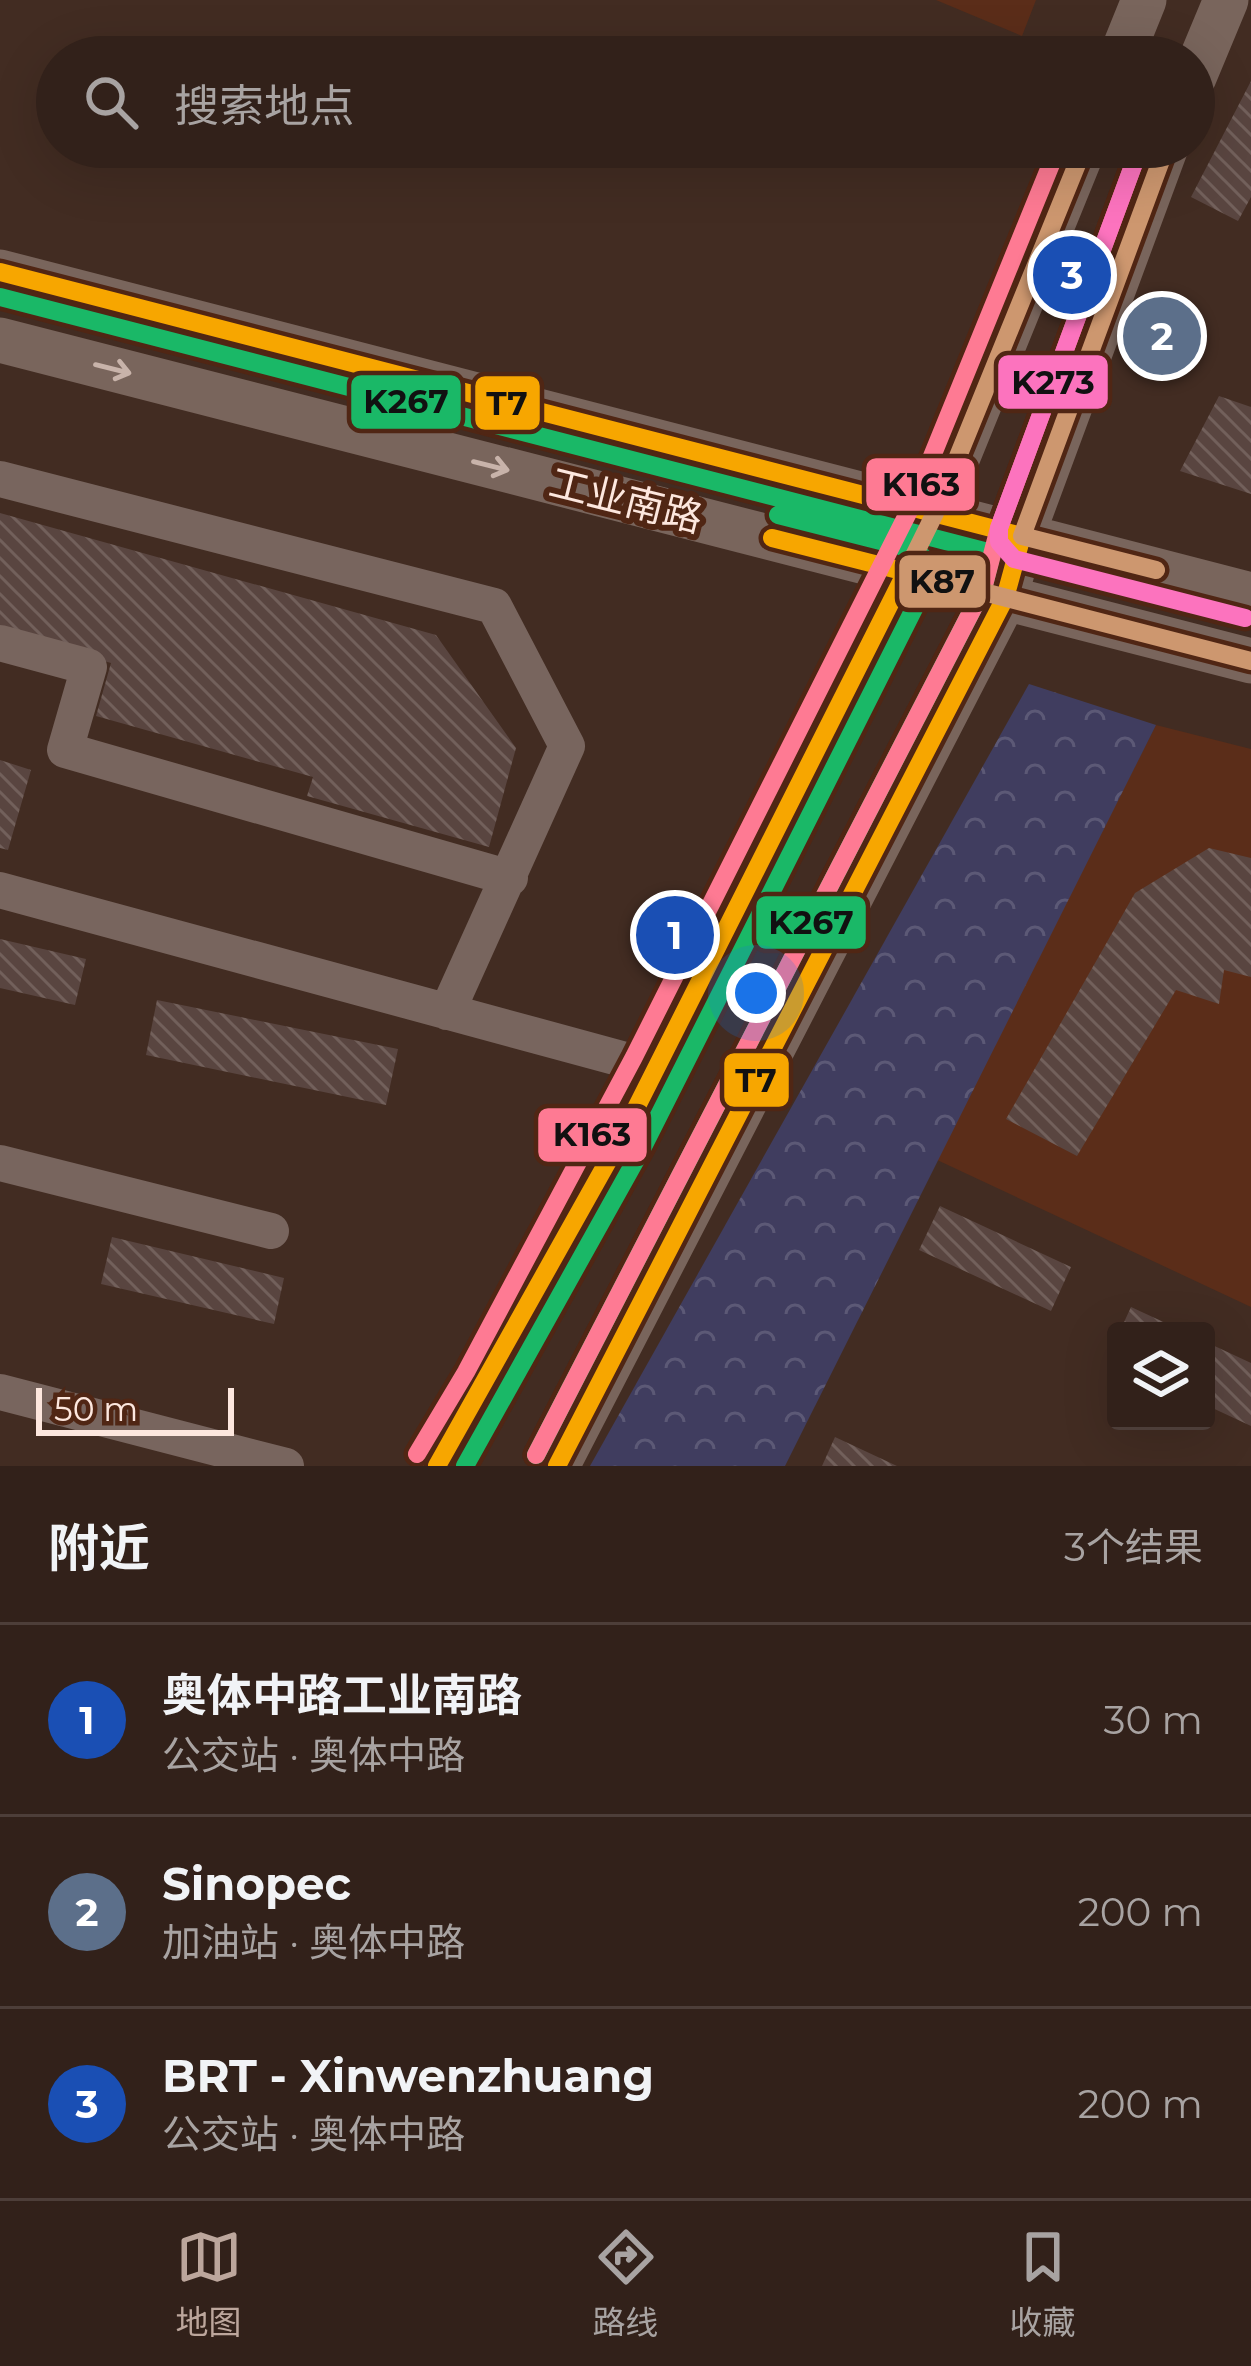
<!DOCTYPE html>
<html lang="zh">
<head>
<meta charset="utf-8">
<style>
  body { margin:0; font-family:Montserrat,"Noto Sans SC",sans-serif; background:#3d2e27; color:#f1f3f6 }
  .controls { position:absolute; right:36px; bottom:36px; display:grid; overflow:hidden; border-radius:12px; box-shadow:0 12px 48px #0002 }
  .controls button { width:108px; height:108px; display:grid; place-items:center; padding:0; border:0; border-bottom:3px solid #4d3e39; background:#32211a; color:#f1f3f6; font:60px sans-serif }
  .scale { position:absolute; left:36px; bottom:30px; width:198px; box-sizing:border-box; padding-left:12px; border:6px solid #fde7de; border-top:0; font-size:33px; line-height:42px; white-space:nowrap; color:#fde7de; -webkit-text-stroke:9px #502614; paint-order:stroke }
  .you { position:absolute; left:756px; top:993px; width:42px; height:42px; margin:-30px; border:9px solid #fff; border-radius:50%; background:#1a73e8; box-shadow:0 0 0 18px #1a73e833 }
  .badge { display:grid; place-items:center; width:78px; height:78px; border-radius:50%; background:#bca69c; color:#fff; font-size:39px; font-weight:700 }
  .pin { position:absolute; translate:-50% -50%; border:6px solid #fff; box-shadow:0 3px 12px #0006 }
  .list { margin:0; padding:0; list-style:none }
  h2 { display:flex; justify-content:space-between; align-items:center; height:156px; margin:0; padding:0 48px; font-size:51px }
  h2 small { font-size:39px; font-weight:400; color:#a8a3a2 }
  .list li { display:grid; grid-template-columns:78px 1fr auto; gap:36px; align-items:center; box-sizing:border-box; height:192px; padding:0 48px; border-top:3px solid #4d3e39 }
  .list b { display:block; font-size:45px; white-space:nowrap }
  .list p { margin:0; font-size:39px; white-space:nowrap; color:#a8a3a2 }
  .list em { font-size:39px; font-style:normal; color:#a8a3a2 }
  .icon { flex:none; width:66px; height:66px; fill:none; stroke:currentColor; stroke-width:2; stroke-linecap:round; stroke-linejoin:round }
  .map { position:relative; flex:none; width:1251px; height:1466px; overflow:hidden }
  .search { position:absolute; background:#32211a; box-shadow:0 12px 48px #0002; left:36px; right:36px; top:36px; height:132px; display:flex; align-items:center; gap:30px; box-sizing:border-box; padding:0 42px; border-radius:66px; color:#a8a3a2; font-size:45px }
  .sheet { height:732px; background:#32211a }
  nav { display:flex; justify-content:space-around; align-items:center; box-sizing:border-box; height:168px; border-top:3px solid #4d3e39; background:#32211a; font-size:33px; color:#a8a3a2 }
  nav a { display:grid; justify-items:center; gap:6px }
  nav .on { color:#bca69c }
  .map>svg:first-child { display:block }
  .built { fill:#5b2d19 }
  .park { fill:url(#park-crowns) }
  .building { fill:url(#building-back-hatch) }
  .lines { fill:none; stroke-linecap:round; stroke-linejoin:round }
  .minor { stroke:#78655e; stroke-width:36 }
  .major { stroke:#79655c; stroke-width:45 }
  .bus-1-casing { stroke:#502614; stroke-width:27 }
  .bus-2-casing { stroke:#502614; stroke-width:27 }
  .bus-3-casing { stroke:#502614; stroke-width:27 }
  .bus-4-casing { stroke:#502614; stroke-width:27 }
  .bus-5-casing { stroke:#502614; stroke-width:27 }
  .bus-1 { stroke:#f7a600; stroke-width:18 }
  .bus-2 { stroke:#1ab867; stroke-width:18 }
  .bus-3 { stroke:#fe7a93; stroke-width:18 }
  .bus-4 { stroke:#cd976f; stroke-width:18 }
  .bus-5 { stroke:#fc73be; stroke-width:18 }
  .oneway { stroke:#c8b3aa }
  .labels { text-anchor:middle; stroke-width:12; stroke-linejoin:round; paint-order:stroke }
  .street-label { font-size:39px; fill:#fde7de; stroke:#502614 }
  .line-badge { stroke:#502614; stroke-width:4.5 }
  .pale-badge-label { font-size:33px; text-anchor:middle; font-weight:bold; fill:#111 }
</style>
</head>
<body>
<div class="map">
<svg width="1251" height="1466" viewBox="0 0 1251 1466">
  <defs>
    <pattern id="park-crowns" width="20" height="18" patternUnits="userSpaceOnUse" patternTransform="scale(3)"><rect width="20" height="18" fill="#403d5f"/><path d="M2 6a3 3 0 1 1 6 0M12 15a3 3 0 1 1 6 0" fill="none" stroke="#5c5976"/></pattern>
    <pattern id="building-back-hatch" width="6" height="6" patternUnits="userSpaceOnUse" patternTransform="scale(3)"><rect width="6" height="6" fill="#594540"/><path d="M-1 5l2 2M0 0l6 6M5-1l2 2" fill="none" stroke="#72605b"/></pattern>
  </defs>
  <rect width="100%" height="100%" fill="#422c22"/>
  <path class="built" d="M936 0H1036L1022 36Z
    M1156 725 1251 749V1307L935 1159Z"/>
  <path class="park" d="M1029 684 1156 725 785 1466H590Z"/>
  <path class="building" d="M1251 81V197L1238 221 1191 197Z
    M1219 396 1251 407V494L1180 471Z
    M0 513 436 635 516 748 489 847 307 796 313 777 96 716 111 663 0 631Z
    M0 760 31 770 8 850 0 848Z
    M1209 848 1251 858V977L1224 970 1219 1004 1176 990 1077 1156 1006 1119 1135 893Z
    M0 939 86 959 75 1005 0 988Z
    M157 1000 398 1049 386 1105 146 1055Z
    M940 1206 1071 1267 1051 1311 919 1250Z
    M112 1237 284 1278 274 1324 101 1284Z
    M1131 1307 1183 1331H1120Z
    M1206 1342 1251 1363V1426L1206 1405Z
    M835 1437 897 1466H822Z"/>
  <g class="lines">
    <path class="minor" d="M0 479 494 606 567 746 447 1012
      M0 643 89 667 65 750 510 878
      M0 890 655 1068
      M0 1163 271 1231
      M0 1392 286 1466"/>
    <path class="major" d="M1121 57 1144 0
      M1194 77 1226 0
      M0 272 1251 595
      M0 340 1251 661
      M437 1466 487 1384 655 1068 935 513 1084 147
      M557 1466 1005 598 1022 536 1166 147"/>
    <g class="bus-1-casing">
      <path id="bus-1" d="M0 272 1022 536 1005 598 557 1466
        M437 1466 622 1136 906 572 772 538"/>
    </g>
    <g class="bus-2-casing">
      <path id="bus-2" d="M0 297 992 553 983 589 536 1455
        M465 1466 643 1147 928 581V562L916 550 778 515"/>
    </g>
    <g class="bus-3-casing">
      <path id="bus-3" d="M417 1454 466 1372 634 1057 913 503 1058 147
        M536 1455 983 589 999 528 1140 147"/>
    </g>
    <g class="bus-4-casing">
      <path id="bus-4" d="M1084 147 935 513 906 572 1251 661
        M1156 570 1022 536 1166 147"/>
    </g>
    <g class="bus-5-casing">
      <path id="bus-5" d="M1140 147 999 528V542L1014 559 1245 618"/>
    </g>
    <use href="#bus-1" class="bus-1"/>
    <use href="#bus-2" class="bus-2"/>
    <use href="#bus-3" class="bus-3"/>
    <use href="#bus-4" class="bus-4"/>
    <use href="#bus-5" class="bus-5"/>
  </g>
  <defs><path id="oneway-shaft" d="M-6 0H5M1.5-3L5.5 0L1.5 3" fill="none" stroke-width="1.6" stroke-linecap="round" stroke-linejoin="round" transform="scale(3)"/></defs>
  <g class="oneway">
    <use href="#oneway-shaft" transform="translate(113 369) rotate(14)"/>
    <use href="#oneway-shaft" transform="translate(491 466) rotate(14)"/>
  </g>
  <g class="labels">
    <g class="street-label">
      <text transform="translate(626 500) rotate(14)" y="14">工业南路</text>
    </g>
  </g>
  <g class="line-badge">
    <rect x="996" y="353" width="114" height="58" rx="12" fill="#fc73be"/>
    <rect x="349" y="373" width="114" height="58" rx="12" fill="#1ab867"/>
    <rect x="473" y="374" width="69" height="58" rx="12" fill="#f7a600"/>
    <rect x="864" y="456" width="113" height="57" rx="12" fill="#fe7a93"/>
    <rect x="897" y="553" width="91" height="57" rx="12" fill="#cd976f"/>
    <rect x="754" y="894" width="114" height="57" rx="12" fill="#1ab867"/>
    <rect x="722" y="1051" width="69" height="58" rx="12" fill="#f7a600"/>
    <rect x="536" y="1106" width="113" height="58" rx="12" fill="#fe7a93"/>
  </g>
  <g class="pale-badge-label">
    <text x="1053" y="394">K273</text>
    <text x="406" y="413">K267</text>
    <text x="507" y="415">T7</text>
    <text x="921" y="496">K163</text>
    <text x="942" y="593">K87</text>
    <text x="811" y="934">K267</text>
    <text x="756" y="1092">T7</text>
    <text x="592" y="1146">K163</text>
  </g>
</svg>
<div class="controls">
<button><svg class="icon" aria-label="layers" viewBox="0 0 24 24"><path d="M12 4l9 5-9 5-9-5zM3 14l9 5 9-5"/></svg></button>
</div>
<div class="scale">50 m</div>
<div class="you"></div>
<div class="pin badge" style="left:675px;top:935px;background:#1a4fb4">1</div>
<div class="pin badge" style="left:1162px;top:336px;background:#5c6f8a">2</div>
<div class="pin badge" style="left:1072px;top:275px;background:#1a4fb4">3</div>
<div class="search"><svg class="icon" aria-label="search" viewBox="0 0 24 24"><circle cx="10" cy="10" r="6"/><path d="M15 15l6 6"/></svg>搜索地点</div>
</div>
<section class="sheet">
<h2>附近<small>3个结果</small></h2>
<ul class="list">
<li><span class="badge" style="background:#1a4fb4">1</span><div><b>奥体中路工业南路</b><p>公交站 · 奥体中路</p></div><em>30 m</em></li>
<li><span class="badge" style="background:#5c6f8a">2</span><div><b>Sinopec</b><p>加油站 · 奥体中路</p></div><em>200 m</em></li>
<li><span class="badge" style="background:#1a4fb4">3</span><div><b>BRT - Xinwenzhuang</b><p>公交站 · 奥体中路</p></div><em>200 m</em></li>
</ul>
</section>
<nav>
<a class="on"><svg class="icon" aria-label="map" viewBox="0 0 24 24"><path d="M3 6l6-2 6 2 6-2v14l-6 2-6-2-6 2zM9 4v14M15 6v14"/></svg>地图</a>
<a><svg class="icon" aria-label="directions" viewBox="0 0 24 24"><path d="M12 3l9 9-9 9-9-9zM9 14v-3h6M13 9l2 2-2 2"/></svg>路线</a>
<a><svg class="icon" aria-label="saved" viewBox="0 0 24 24"><path d="M7 4h10v16l-5-4-5 4z"/></svg>收藏</a>
</nav>
</body>
</html>
